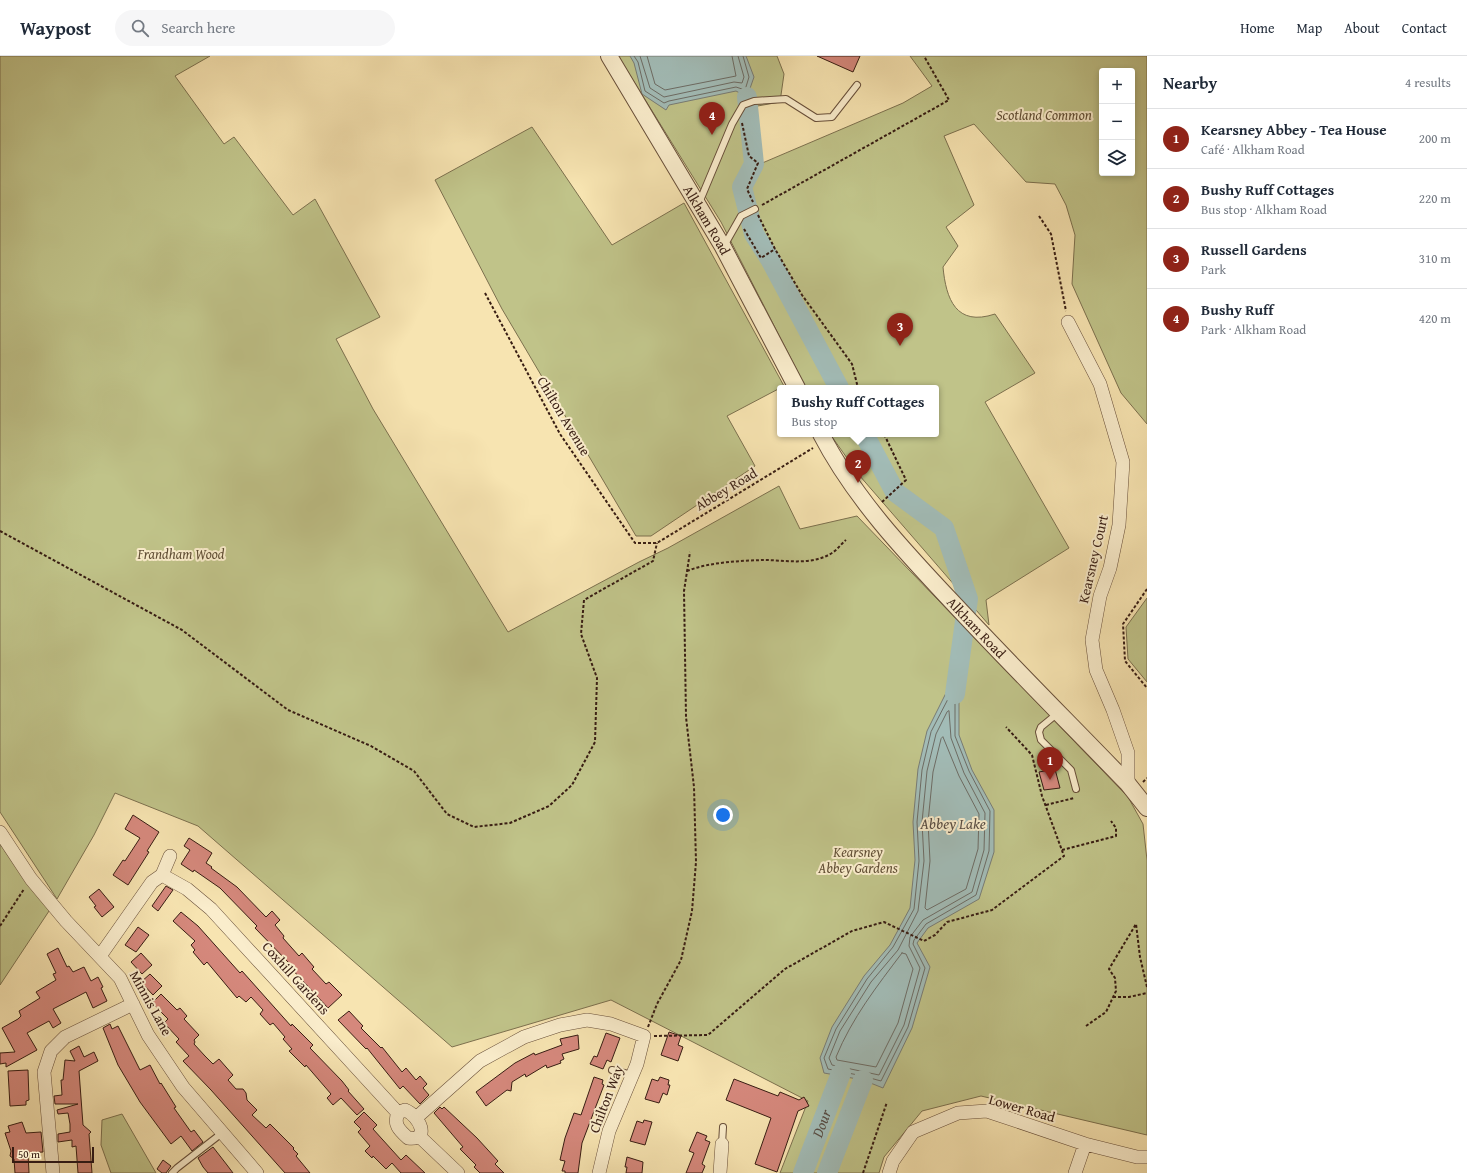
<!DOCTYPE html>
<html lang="en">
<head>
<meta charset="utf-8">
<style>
  body { margin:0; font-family:"Gentium Book Plus",serif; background:#f6f6f7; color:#1f2937 }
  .controls { position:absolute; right:12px; top:12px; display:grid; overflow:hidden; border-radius:4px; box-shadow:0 2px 6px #0003 }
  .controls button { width:36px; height:36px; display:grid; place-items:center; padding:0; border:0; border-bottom:1px solid #e0e1e3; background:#fff; color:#1f2937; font:20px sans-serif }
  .scale { position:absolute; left:12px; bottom:10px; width:82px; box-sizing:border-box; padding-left:4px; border:2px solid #381d13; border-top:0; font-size:11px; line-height:14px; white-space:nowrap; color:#381d13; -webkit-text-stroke:3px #faedcc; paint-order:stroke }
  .you { position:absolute; left:723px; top:759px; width:14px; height:14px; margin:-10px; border:3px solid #fff; border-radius:50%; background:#1a73e8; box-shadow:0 0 0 6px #1a73e833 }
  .badge { display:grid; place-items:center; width:26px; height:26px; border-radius:50%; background:#8f2418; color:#fff; font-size:13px; font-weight:700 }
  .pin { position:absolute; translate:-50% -33px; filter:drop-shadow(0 1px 2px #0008) }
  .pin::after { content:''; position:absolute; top:21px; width:14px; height:12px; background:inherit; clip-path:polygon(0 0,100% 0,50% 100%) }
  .popup { position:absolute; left:777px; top:329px; width:162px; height:52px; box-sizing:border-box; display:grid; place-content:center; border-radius:4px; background:#fff; filter:drop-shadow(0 1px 3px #0005); font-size:13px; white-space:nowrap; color:#747a83 }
  .popup b { font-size:15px; color:#1f2937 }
  .popup::after { content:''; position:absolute; left:50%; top:100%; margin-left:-8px; border:8px solid transparent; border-top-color:#fff }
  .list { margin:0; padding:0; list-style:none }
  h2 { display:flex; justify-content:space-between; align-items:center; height:52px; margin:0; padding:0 16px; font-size:17px }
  h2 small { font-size:13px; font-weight:400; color:#747a83 }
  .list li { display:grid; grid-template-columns:26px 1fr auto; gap:12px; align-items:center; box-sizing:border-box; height:60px; padding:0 16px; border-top:1px solid #e0e1e3 }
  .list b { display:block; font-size:15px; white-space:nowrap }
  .list p { margin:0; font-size:13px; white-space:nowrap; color:#747a83 }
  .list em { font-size:13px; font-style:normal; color:#747a83 }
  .icon { flex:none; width:22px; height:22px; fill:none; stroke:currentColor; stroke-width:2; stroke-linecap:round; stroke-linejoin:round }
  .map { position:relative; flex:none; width:1147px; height:1117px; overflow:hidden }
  header { display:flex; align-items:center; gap:24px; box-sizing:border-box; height:56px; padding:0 20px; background:#fff; border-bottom:1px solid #e0e1e3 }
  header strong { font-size:19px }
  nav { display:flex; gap:22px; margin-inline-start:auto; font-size:14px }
  .search { width:280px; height:36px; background:#f6f6f7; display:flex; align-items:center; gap:10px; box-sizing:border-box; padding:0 14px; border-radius:22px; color:#747a83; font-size:15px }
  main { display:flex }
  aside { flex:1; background:#fff }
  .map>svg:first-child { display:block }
  .green { fill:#c0c389; stroke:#7c704e; fill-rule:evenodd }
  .water { fill:#a2bcb7; stroke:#787c75 }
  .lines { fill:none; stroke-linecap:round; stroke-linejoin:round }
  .shore { stroke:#6d6c65; stroke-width:1 }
  .river { stroke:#a2bcb7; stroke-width:20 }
  .building { fill:#d5887c; stroke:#381d13 }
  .service-casing { stroke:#684f3a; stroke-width:8 }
  .minor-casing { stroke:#684f3a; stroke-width:14 }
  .tertiary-casing { stroke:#684f3a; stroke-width:18 }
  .path { stroke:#381d13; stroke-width:2; stroke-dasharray:3 2; stroke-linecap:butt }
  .service { stroke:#faedcc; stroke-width:6 }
  .minor { stroke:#faedcc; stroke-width:13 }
  .tertiary { stroke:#faedcc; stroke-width:16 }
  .labels { text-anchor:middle; stroke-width:4; stroke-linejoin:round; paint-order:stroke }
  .park-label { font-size:14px; font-style:italic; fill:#614f36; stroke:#faedcc }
  .street-label { font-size:14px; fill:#381d13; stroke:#faedcc }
  .water-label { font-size:15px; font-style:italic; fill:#584d44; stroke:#faedcc }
</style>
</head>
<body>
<header>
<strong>Waypost</strong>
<div class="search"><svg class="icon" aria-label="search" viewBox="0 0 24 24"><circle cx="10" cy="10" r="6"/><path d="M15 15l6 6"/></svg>Search here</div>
<nav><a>Home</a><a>Map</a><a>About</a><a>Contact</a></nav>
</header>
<main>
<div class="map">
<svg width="1147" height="1117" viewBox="0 0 1147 1117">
  <rect width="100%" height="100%" fill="#f7e4b1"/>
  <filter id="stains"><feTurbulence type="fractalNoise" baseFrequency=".005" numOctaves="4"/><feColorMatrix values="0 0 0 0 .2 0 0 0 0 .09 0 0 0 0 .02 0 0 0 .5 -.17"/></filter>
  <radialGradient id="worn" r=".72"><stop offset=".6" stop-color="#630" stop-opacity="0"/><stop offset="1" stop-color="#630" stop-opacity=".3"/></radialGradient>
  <path class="green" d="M0 0H210L175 20 224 88 234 81 293 159 315 143 380 261 336 283 373 353 508 576 639 506 668 492 779 430 800 473 857 460 1128 741 1143 768 1147 804V1079L981 1040 922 1055 884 1101 879 1117H780L808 1045 611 944 452 991 198 770 115 737 94 779 57 843 0 756Z
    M618 0H777L784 18 780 46 752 51 760 108 903 47 932 30 910 0H1147V368L1121 337 1072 228 1075 179 1066 149 1055 128 1026 126 974 68 944 80 974 149 946 171 958 190 943 211C946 243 956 271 995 258L1035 317 985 346 1069 492 986 544 989 569 859 419 830 378H936V332H806L721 166ZM1102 15H1132V117H1102Z
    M532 71 612 189 684 147 784 330 727 360 755 410 651 480H636L502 253 435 124Z
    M1147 542V626L1128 603 1126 571Z
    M0 776 53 849 0 929Z
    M122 1058 156 1117H111L101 1089 102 1064Z"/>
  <path class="water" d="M630 0H746L754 21 747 41 736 35 669 49 666 54 642 38 634 7Z
    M947 635 959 640V679L972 714 994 754V796L979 843 928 872 917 887 930 911 912 972 883 1032 863 1024 824 1017 820 1002 832 971 864 920 890 889 910 852 915 804 913 766 918 713 927 675Z"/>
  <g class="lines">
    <path class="shore" d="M634 0 638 6 645 35 664 47 669 45 736 31 745 34 749 21 743 0
      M640 0 650 32 664 41 734 26 742 27 744 21 738 0
      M647 0 655 28 665 34 736 20 732 0
      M950 640 955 643V680L969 715 990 755 989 795 976 839 926 868 914 884 913 888 925 912 908 971 881 1025 863 1020 828 1013 824 1002 836 973 867 923 893 891 914 853 919 805 917 766 922 714 931 676Z
      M949 655 951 682 964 717 985 757 984 794 972 836 923 864 910 881 909 890 920 912 904 969 879 1019 832 1009 829 1002 840 975 871 926 898 894 918 855 924 805 922 766 927 715 936 678 947 656Z
      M943 681 959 720 979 758 978 793 966 833 927 854 925 852 930 805 928 766 933 716 941 683Z
      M902 897 906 898 913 913 898 967 876 1011 837 1004 836 1001C852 962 877 930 902 897Z"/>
    <g class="river">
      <path d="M747 41 754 108 742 131 754 178 770 203 839 332"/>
      <path d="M864 378 895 436 944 472 968 543 955 638"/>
      <path id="s1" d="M803 1117 841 1017"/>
      <path d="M827 1117 863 1024"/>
    </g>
  </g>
  <path class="building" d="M817 0H860L853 16Z
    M1055 713 1060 732 1044 734 1039 716Z
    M133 759 159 776 147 795 149 796 128 829 113 819 123 804 125 805 140 782 125 773Z
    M189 782 212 797 206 807 212 811 211 812 237 831 266 861 272 855 280 864 275 869 284 880 283 882 299 900 302 897 314 911 312 913 326 928 329 926 342 939 328 952 288 909 290 908 255 872 257 870 220 832 194 814 193 816 181 808 190 794 184 790Z
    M166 830 173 834 158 855 152 850Z
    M99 833 114 851 102 861 94 851 96 850 89 841Z
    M181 856 198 870 240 917 242 915 291 970 292 968 313 989 310 992 342 1025 349 1034 348 1035 364 1053 357 1059 341 1042 333 1049 327 1042 331 1038 306 1009 305 1011 289 995 292 993 283 983 285 981 273 967 270 969 260 958 263 954 251 941 246 946 239 940 237 942 207 906 204 909 193 896 195 894 191 889 195 885 173 865Z
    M138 871 149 879 136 896 125 889Z
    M58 892 67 911 69 910 73 916 84 911 91 925 98 921 103 931 101 932 107 945 93 952 86 936 53 953 61 967 53 972 49 965 27 977 37 994 6 1011V1007L0 1008V997L15 996 2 972 18 963 21 960 19 955 40 942 36 936 56 924 53 918 56 917 47 898Z
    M141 897 152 909 142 918 131 906Z
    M150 918 162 930 153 939 141 926Z
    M161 938 177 954 180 952 187 960 184 963 199 979 194 984 195 986 194 988 205 1000 213 1008 219 1003 233 1019 228 1024 236 1033H243L246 1037 247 1044 257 1054 252 1059 266 1072 270 1068 294 1092 293 1093 298 1098 296 1100 310 1117H285L211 1034 183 1005 189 1000 176 986 179 983 164 967 168 963 152 947Z
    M349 955 363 970 361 972 381 992 382 991 402 1016 406 1012 416 1024 420 1020 427 1028 423 1032 429 1039 420 1048 403 1030 400 1033 367 992 366 993 338 964Z
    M110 968 112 973 118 970 140 1014 150 1009 160 1028 161 1027 176 1051 174 1052 191 1076 194 1074 203 1086 192 1095 181 1080 171 1088 140 1046 118 1009 103 972Z
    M669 976 681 980 678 989 683 991 678 1005 661 999Z
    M606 977 620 982 611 1006 607 1004 603 1013 590 1008 594 1000 597 1001Z
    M578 979 579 993 562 998 564 1003 560 1005 561 1007 547 1012 546 1009 526 1021 525 1018 512 1026 511 1035 507 1034 486 1050 476 1036 515 1007 534 997 535 999 562 989 560 983Z
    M79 990 84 1001 94 996 98 1005 79 1015 83 1069 91 1076 89 1078 92 1117H78L76 1090 72 1091V1084L58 1086V1078L70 1076V1068L68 1057 58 1058 57 1054 78 1048H55L54 1040 62 1039 61 1024H63L65 1004 75 1005 70 995Z
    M28 1014 29 1044 26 1045V1049L10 1050 8 1015Z
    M594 1021 603 1024 602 1028 604 1029 582 1087 578 1117H565V1115H562L565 1105 560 1104 565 1082 574 1057 581 1059Z
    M660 1021 669 1024 668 1029H670L667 1039 663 1037 659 1047 645 1043 652 1023 658 1025Z
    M734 1023 778 1040 780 1036 799 1044 804 1041 809 1050 798 1055 777 1116 755 1108 771 1062 726 1044Z
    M440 1051 442 1053 444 1051 477 1082 498 1105 495 1108 504 1117H480L474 1111 476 1109 460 1093 463 1091 434 1057Z
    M364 1056 377 1069 373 1073 401 1104 406 1099 425 1117H401L392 1107 386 1113 373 1100 372 1102 365 1095 370 1090 358 1076 361 1073 354 1066Z
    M644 1064 652 1066 645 1089 630 1085 637 1065 643 1067Z
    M22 1066 26 1077 41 1076 43 1096 28 1097 29 1117H15L14 1103 10 1100 11 1095 5 1077 10 1076 8 1070Z
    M697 1076 707 1080 705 1084 710 1086 702 1108 705 1110 702 1117H686L694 1097 689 1095Z
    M213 1091 227 1109 233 1117H208L203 1111 198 1102Z
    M627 1101 643 1106 642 1117H626L627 1111H625Z
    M163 1104 171 1110 166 1117H162L157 1113Z"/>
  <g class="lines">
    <g class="service-casing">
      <path id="service" d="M699 147 732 68 743 49 754 45 786 43 816 62 832 61 857 29
        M724 190 741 160 755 153
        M1058 657 1041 671 1039 676 1041 684 1071 714 1076 733
        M612 1014 632 1019
        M722 1088 723 1071
        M172 1117 177 1112 222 1077"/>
    </g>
    <g class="minor-casing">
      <path id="minor" d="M1068 266 1100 328 1123 406 1119 469 1110 512 1100 540 1092 584 1096 614 1113 654 1128 697V728
        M0 776 31 823 66 865 120 922 148 979 183 1031 257 1117
        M162 819 187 833 211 853 398 1057
        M100 900 152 826 162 819 170 800
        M405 1054C420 1060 431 1085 408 1082 399 1074 393 1068 398 1057Z
        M417 1061 480 1005 524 981 560 969 587 964 611 968 644 980 637 1008 609 1075 599 1117
        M419 1080 458 1117
        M53 1117 44 1016 51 995 65 981 133 948
        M720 1117 722 1088
        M889 1117 893 1105 913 1076 958 1057 987 1055 1085 1088 1137 1101H1147
        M1075 1117 1085 1088"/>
    </g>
    <g class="tertiary-casing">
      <g id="tertiary">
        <path id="s2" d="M609 0 723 191 797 332"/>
        <path id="s3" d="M821 378C854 442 906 497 955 549 1012 610 1070 668 1128 728L1147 752"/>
      </g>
    </g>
    <path class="path" d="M742 67 749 100 758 107 747 133 753 146
      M762 149 949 44 924 0
      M758 159 775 193 802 239 852 308 858 332
      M1039 160 1051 178 1066 255
      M744 173 761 202 775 193
      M485 237 560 378 635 487H657L813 392
      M882 446 906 424 884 378
      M0 475 182 574 288 654 371 690 414 715 447 758 474 771 510 767 549 750 572 729 595 686 597 622 581 578 584 544 653 505 657 487
      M687 515C710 506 738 505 763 504 786 504 811 510 832 497 837 494 841 488 846 484
      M1147 533 1123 568 1125 605 1147 632
      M1143 726 1147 722
      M1046 749 1074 742
      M1062 794 1116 780V772L1111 765
      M0 870 24 833
      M1113 941H1129L1147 937
      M1086 970 1106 956 1116 935 1115 922 1109 913 1136 868 1140 901 1147 931
      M648 971 657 948 681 904 692 855 696 806 694 731 686 661 684 535 690 496
      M654 980 708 979 785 913 852 875 884 866 924 885 935 879 947 866 992 854 1064 800 1042 740 1032 699 1006 671
      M863 1117 887 1046"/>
    <use href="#service" class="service"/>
    <use href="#minor" class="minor"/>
    <use href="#tertiary" class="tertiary"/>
  </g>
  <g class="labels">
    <g class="park-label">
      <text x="1044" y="64">Scotland Common</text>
      <text x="181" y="503">Frandham Wood</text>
      <text x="858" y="801">Kearsney<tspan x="858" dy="16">Abbey Gardens</tspan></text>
    </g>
    <g class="street-label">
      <text dy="5" stroke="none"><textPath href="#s2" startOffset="191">Alkham Road</textPath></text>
      <text transform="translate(564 360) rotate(59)" y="5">Chilton Avenue</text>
      <text transform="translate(726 433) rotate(-31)" y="5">Abbey Road</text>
      <text transform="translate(1093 503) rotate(-77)" y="5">Kearsney Court</text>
      <text dy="5" stroke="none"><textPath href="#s3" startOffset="249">Alkham Road</textPath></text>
      <text transform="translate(296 922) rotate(48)" y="5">Coxhill Gardens</text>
      <text transform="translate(151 947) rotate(61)" y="5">Minnis Lane</text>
      <text transform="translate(606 1043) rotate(-69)" y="5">Chilton Way</text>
      <text transform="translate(1022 1052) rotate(16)" y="5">Lower Road</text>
    </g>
    <g class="water-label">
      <text x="953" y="773">Abbey Lake</text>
      <text dy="5" stroke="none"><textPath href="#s1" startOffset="53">Dour</textPath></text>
    </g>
  </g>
  <rect width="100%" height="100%" filter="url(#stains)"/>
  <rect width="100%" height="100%" fill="url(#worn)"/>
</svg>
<div class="controls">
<button>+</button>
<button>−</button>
<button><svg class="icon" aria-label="layers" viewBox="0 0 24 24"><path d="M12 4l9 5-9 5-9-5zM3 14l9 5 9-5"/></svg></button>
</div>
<div class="scale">50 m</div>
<div class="you"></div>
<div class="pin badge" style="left:1050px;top:724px">1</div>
<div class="pin badge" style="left:858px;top:427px">2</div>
<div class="popup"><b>Bushy Ruff Cottages</b>Bus stop</div>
<div class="pin badge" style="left:900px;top:290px">3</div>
<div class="pin badge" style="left:712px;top:79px">4</div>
</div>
<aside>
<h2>Nearby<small>4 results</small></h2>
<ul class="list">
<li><span class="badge">1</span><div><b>Kearsney Abbey - Tea House</b><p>Café · Alkham Road</p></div><em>200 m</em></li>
<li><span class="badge">2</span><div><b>Bushy Ruff Cottages</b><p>Bus stop · Alkham Road</p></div><em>220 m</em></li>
<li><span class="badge">3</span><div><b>Russell Gardens</b><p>Park</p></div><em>310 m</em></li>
<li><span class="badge">4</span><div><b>Bushy Ruff</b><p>Park · Alkham Road</p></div><em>420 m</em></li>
</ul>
</aside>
</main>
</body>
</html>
